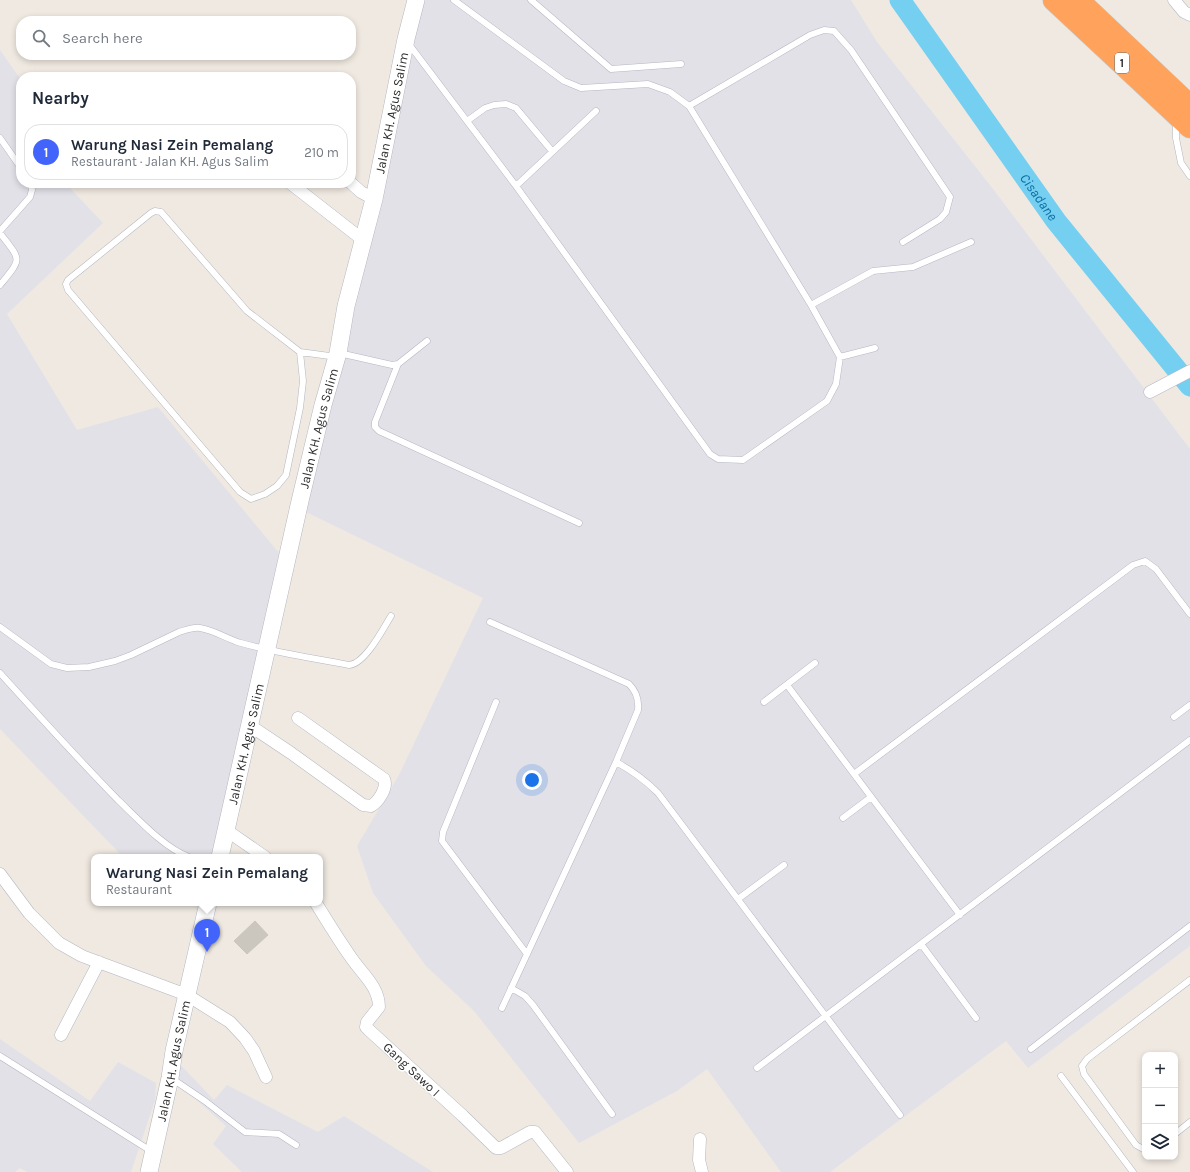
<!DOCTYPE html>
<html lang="en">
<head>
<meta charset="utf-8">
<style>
  body { margin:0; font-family:Karla,sans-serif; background:#f6f6f7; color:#1f2937 }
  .controls { position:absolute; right:12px; bottom:12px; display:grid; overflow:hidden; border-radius:8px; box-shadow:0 2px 6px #0003 }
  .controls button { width:36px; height:36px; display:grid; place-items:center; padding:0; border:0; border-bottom:1px solid #e0e1e3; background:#fff; color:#1f2937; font:20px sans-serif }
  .you { position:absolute; left:532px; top:780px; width:14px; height:14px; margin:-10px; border:3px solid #fff; border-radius:50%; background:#1a73e8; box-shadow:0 0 0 6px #1a73e833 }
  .badge { display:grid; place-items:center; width:26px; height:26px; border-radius:50%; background:#4264fb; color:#fff; font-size:13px; font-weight:700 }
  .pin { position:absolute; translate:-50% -33px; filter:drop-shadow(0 1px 2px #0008) }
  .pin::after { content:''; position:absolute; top:21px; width:14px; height:12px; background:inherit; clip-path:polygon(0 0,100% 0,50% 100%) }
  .popup { position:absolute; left:91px; top:854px; width:232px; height:52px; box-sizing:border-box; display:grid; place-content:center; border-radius:8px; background:#fff; filter:drop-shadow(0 1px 3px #0005); font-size:13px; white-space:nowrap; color:#747a83 }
  .popup b { font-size:15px; color:#1f2937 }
  .popup::after { content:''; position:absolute; left:50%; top:100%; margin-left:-8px; border:8px solid transparent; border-top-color:#fff }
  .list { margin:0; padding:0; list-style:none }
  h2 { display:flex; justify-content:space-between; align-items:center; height:52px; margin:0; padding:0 16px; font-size:17px }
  h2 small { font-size:13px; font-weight:400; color:#747a83 }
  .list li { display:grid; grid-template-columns:26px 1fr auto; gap:12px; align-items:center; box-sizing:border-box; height:56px; margin:0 8px 8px; padding:0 8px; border:1px solid #e0e1e3; border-radius:16px }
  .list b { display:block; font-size:15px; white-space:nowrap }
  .list p { margin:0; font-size:13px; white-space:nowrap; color:#747a83 }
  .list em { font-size:13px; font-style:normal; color:#747a83 }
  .icon { flex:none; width:22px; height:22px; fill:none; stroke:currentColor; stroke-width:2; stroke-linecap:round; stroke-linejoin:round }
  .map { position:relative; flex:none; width:1190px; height:1172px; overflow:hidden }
  .search { position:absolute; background:#fff; box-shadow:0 2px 6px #0003; left:16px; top:16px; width:340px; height:44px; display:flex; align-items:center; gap:10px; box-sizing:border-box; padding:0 14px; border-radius:16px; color:#747a83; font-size:15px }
  .panel { position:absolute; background:#fff; box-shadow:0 2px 6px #0003; left:16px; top:72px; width:340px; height:116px; border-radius:16px }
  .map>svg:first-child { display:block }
  .industrial { fill:#e3e1e8 }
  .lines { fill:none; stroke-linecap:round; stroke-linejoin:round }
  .river { stroke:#75cff0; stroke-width:21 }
  .building { fill:#cbc7bf; stroke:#cbc5ba }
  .lane-casing { stroke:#b4b7c1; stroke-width:7 }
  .street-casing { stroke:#b4b7c1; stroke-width:13 }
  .secondary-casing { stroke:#b4b7c1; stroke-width:18 }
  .highway-casing { stroke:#c9c9c9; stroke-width:23 }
  .lane { stroke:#fff; stroke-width:6 }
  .street { stroke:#fff; stroke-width:12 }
  .secondary { stroke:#fff; stroke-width:17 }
  .highway { stroke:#ffa35c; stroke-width:22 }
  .labels { text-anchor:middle; stroke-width:3; stroke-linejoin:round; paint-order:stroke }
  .shield { fill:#fff; stroke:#6d6d6d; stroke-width:1 }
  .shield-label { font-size:12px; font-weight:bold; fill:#2e2e2e }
  .street-label { font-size:13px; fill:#2e2e2e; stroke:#fff }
  .water-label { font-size:14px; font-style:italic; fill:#0d6fa3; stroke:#fff }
</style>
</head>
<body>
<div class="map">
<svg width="1190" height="1172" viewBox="0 0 1190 1172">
  <rect width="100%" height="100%" fill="#efe9e1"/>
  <path class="industrial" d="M424 0H851L877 42 993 189 1190 449V946L1028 1068 1006 1041 830 1172H781L707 1069 677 1091 579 1143 474 1011 426 966 373 893 357 846 399 775 483 598 306 512 350 288Z
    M0 50 21 80V183H70V188L103 223 7 314 77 430 158 407 279 553 213 857H123L0 729Z
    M0 1039 90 1101 118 1062 156 1083 155 1100 131 1172H27L20 1168 15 1172H0Z
    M176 1060 214 1100 227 1085 318 1132 344 1116 433 1172H242L213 1144 226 1126 172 1078Z"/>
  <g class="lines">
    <path class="river" id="s1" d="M900 0 1056 221 1190 386"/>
  </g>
  <path class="building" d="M255 921 268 935 247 954 234 941Z"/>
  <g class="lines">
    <g class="lane-casing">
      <path id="lane" d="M454 0 564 81 581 88 648 84 670 92 689 106 810 35 824 30 834 31 851 50 950 197 946 212 940 219 903 242
        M531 0 611 69 681 64
        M408 43 516 186 710 454 718 459 743 460 827 401 836 384 840 357 811 305 689 106
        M1176 120V138L1181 163 1190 176
        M467 121 485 108 494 105 506 104 516 108 552 151
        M0 138 21 168
        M516 186 596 111
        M0 231 30 197 32 190 31 183
        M0 233C21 261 23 257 0 285
        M811 305 873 271 913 267 971 242
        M300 352 303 381 300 408 286 475 277 486 265 494 251 499 240 492 68 290 66 284 68 280 151 213 155 211 161 212 247 311 300 352 337 357
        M339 353 392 365 398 364 427 341
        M840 357 875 348
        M398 364 375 422V427L379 431 579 523
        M490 622 629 684C637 692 639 700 638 710L616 762 502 1008
        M0 627 51 664 67 668 89 667 115 661 131 655 179 632C186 630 193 627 200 628 214 630 227 639 241 643 276 653 313 658 349 665 365 664 383 629 391 616
        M0 673C39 716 78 759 118 800 137 818 164 848 189 857
        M787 685 960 915
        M496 702 443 832 442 841 527 954
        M764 702 815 663
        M1174 717 1190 705
        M616 762C633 771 644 779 658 793L900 1115
        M854 774 1133 565 1145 561 1156 569 1190 614
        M843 818 871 797
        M738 899 784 865
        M921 944 976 1018
        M511 988 525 996 533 1005 612 1114
        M1031 1049 1190 926
        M0 1056 151 1151
        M757 1068 1190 740
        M1061 1076 1133 1172
        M171 1078 205 1101 245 1132 279 1134 296 1145
        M1175 1134 1190 1122
        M1145 1150 1136 1145 1084 1074 1082 1066 1087 1059 1190 980"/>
    </g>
    <g class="street-casing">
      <path id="street" d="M1174 0 1184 12 1190 15
        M290 183 363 240
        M351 183 361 192 374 199
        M1150 392 1190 371
        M249 725 291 753 363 805 371 806C378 802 388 788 384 779L298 718
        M226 830 265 857
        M0 874 29 913 59 943 82 956 187 995 230 1022 245 1038 254 1051 266 1077
        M316 903C327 921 338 939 350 956 361 973 379 986 379 1007L367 1022 366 1027 369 1030 463 1116 496 1148H501L530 1132H535L567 1172
        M61 1035 99 962
        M700 1139 699 1160 702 1172"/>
    </g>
    <g class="secondary-casing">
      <g id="secondary">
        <path id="s2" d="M220 857 300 501 323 405 338 353 346 306 374 199 406 39 416 0"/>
        <path id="s3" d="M149 1172 170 1078 174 1051 208 903"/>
      </g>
    </g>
    <g class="highway-casing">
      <path id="highway" d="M1054 0 1190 127
        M1078 0 1190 106"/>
    </g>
    <use href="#lane" class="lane"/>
    <use href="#street" class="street"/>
    <use href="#secondary" class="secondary"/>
    <use href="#highway" class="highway"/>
  </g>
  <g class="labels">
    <rect class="shield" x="1115" y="53" width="14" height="20" rx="3"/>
    <g class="shield-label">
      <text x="1122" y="67">1</text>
    </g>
    <g class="street-label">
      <text dy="5" stroke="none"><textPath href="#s2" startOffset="764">Jalan KH. Agus Salim</textPath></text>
      <text dy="5" stroke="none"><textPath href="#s2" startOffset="440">Jalan KH. Agus Salim</textPath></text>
      <text dy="5" stroke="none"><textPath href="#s2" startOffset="116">Jalan KH. Agus Salim</textPath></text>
      <text dy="5" stroke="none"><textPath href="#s3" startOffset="114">Jalan KH. Agus Salim</textPath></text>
      <text transform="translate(412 1069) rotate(43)" y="5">Gang Sawo I</text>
    </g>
    <g class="water-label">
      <text dy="5" stroke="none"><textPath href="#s1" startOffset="241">Cisadane</textPath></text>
    </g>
  </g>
</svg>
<div class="controls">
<button>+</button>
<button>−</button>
<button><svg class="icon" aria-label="layers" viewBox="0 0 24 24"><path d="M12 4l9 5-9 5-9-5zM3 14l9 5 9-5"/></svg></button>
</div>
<div class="you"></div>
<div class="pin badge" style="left:207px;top:952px">1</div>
<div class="popup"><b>Warung Nasi Zein Pemalang</b>Restaurant</div>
<div class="search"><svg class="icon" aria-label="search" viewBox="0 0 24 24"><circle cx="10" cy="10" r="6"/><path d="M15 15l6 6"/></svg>Search here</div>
<section class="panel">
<h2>Nearby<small></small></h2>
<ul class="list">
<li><span class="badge">1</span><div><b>Warung Nasi Zein Pemalang</b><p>Restaurant · Jalan KH. Agus Salim</p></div><em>210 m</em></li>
</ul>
</section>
</div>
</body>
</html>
